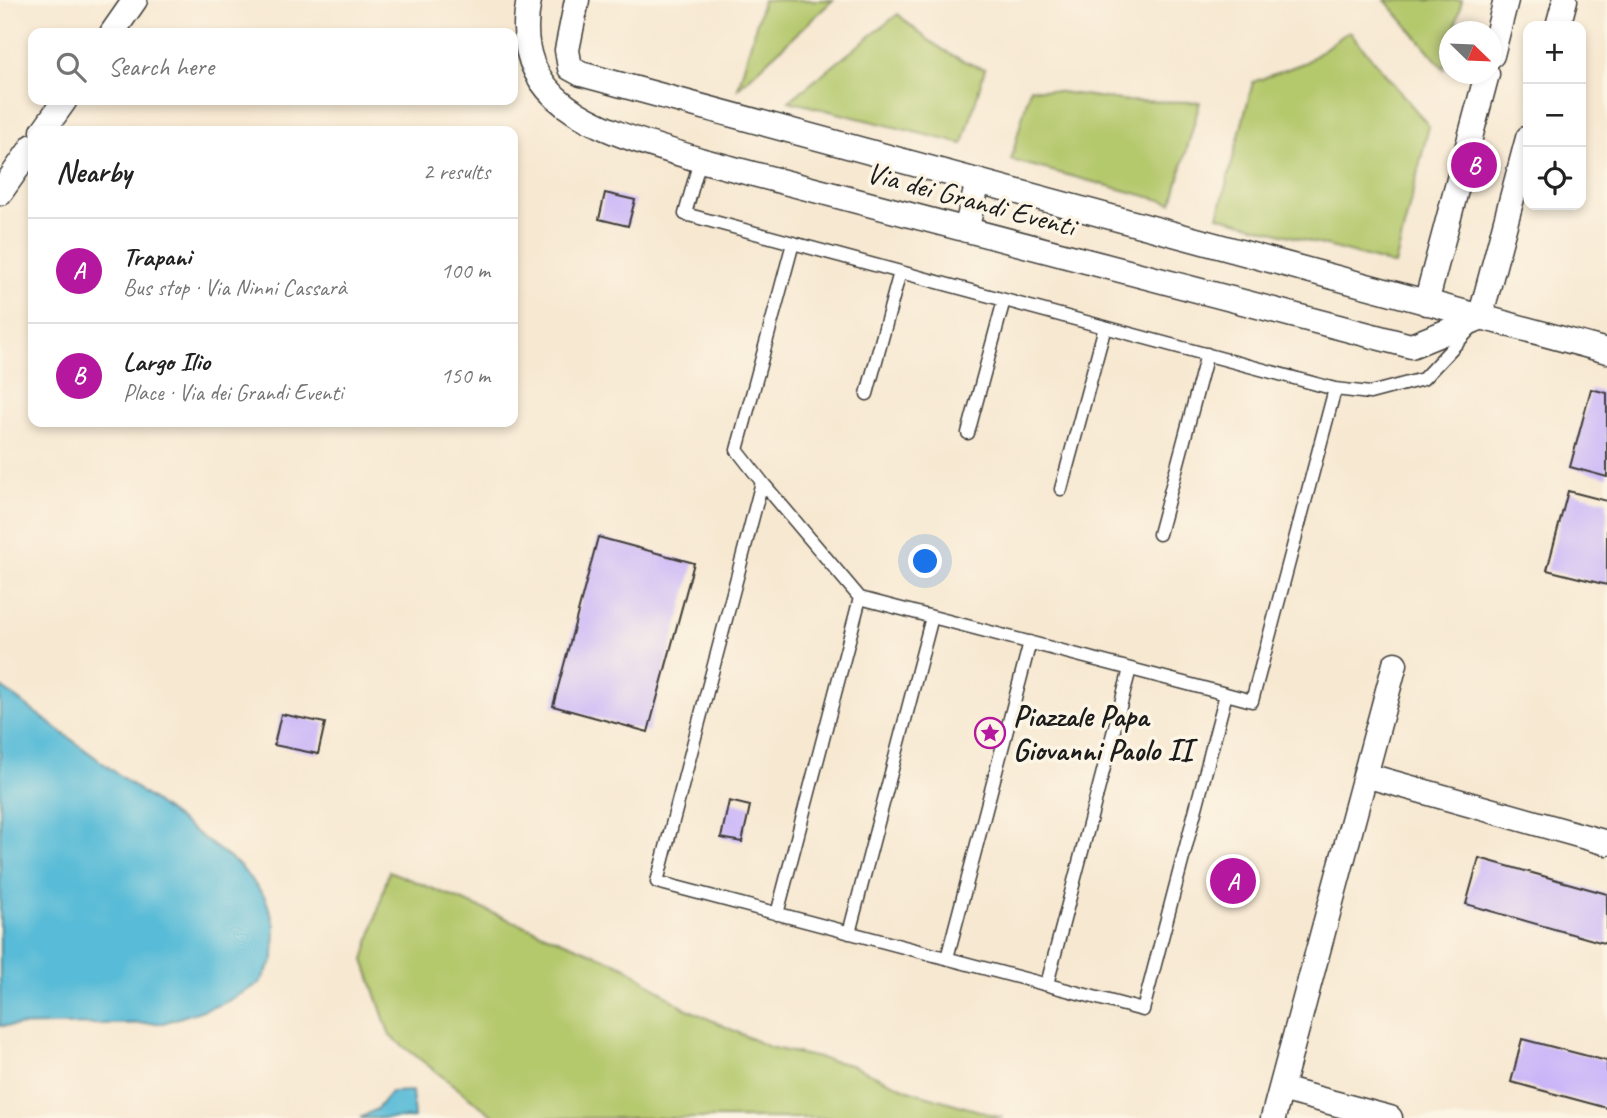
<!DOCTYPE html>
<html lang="en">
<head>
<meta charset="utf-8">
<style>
  body { margin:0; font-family:Caveat,sans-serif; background:#f2f2f2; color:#222 }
  .controls { position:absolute; right:21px; top:21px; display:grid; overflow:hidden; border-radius:14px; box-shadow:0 4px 10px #0003 }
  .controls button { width:63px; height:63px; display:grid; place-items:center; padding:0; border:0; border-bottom:2px solid #e0e0e0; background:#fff; color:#222; font:35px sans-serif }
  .compass { position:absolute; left:1439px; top:21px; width:63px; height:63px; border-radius:50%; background:#fff; box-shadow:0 4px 10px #0003; rotate:113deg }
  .you { position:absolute; left:926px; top:562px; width:24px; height:24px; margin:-18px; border:5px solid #fff; border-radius:50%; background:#1a73e8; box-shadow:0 0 0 10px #1a73e833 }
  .badge { display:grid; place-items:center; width:46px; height:46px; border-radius:50%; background:#b5179e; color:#fff; font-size:23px; font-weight:700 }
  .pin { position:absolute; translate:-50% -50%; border:4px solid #fff; box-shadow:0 2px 7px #0006 }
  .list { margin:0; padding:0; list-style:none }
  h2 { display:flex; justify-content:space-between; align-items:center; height:91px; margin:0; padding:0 28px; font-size:30px }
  h2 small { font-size:23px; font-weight:400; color:#767676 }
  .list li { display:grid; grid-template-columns:46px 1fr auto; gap:21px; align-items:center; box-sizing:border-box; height:105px; padding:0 28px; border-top:2px solid #e0e0e0 }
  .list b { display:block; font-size:26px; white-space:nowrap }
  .list p { margin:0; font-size:23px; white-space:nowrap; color:#767676 }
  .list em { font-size:23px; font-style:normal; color:#767676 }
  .icon { flex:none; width:38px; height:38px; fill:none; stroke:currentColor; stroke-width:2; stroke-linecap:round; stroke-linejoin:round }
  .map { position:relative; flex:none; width:1607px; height:1118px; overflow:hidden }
  .search { position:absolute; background:#fff; box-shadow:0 4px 10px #0003; left:28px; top:28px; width:490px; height:77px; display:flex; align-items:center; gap:18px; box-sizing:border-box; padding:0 24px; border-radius:14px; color:#767676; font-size:26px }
  .panel { position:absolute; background:#fff; box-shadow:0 4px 10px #0003; left:28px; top:126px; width:490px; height:301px; border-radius:14px }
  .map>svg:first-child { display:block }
  .green { fill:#b4c86c; stroke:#687244; stroke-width:2 }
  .water { fill:#59bbd7; stroke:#3a6c7a; stroke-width:2 }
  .building { fill:#c7b2f9 }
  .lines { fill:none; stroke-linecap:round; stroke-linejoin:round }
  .lane-casing { stroke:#3d3b37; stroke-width:15 }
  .street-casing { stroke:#3d3b37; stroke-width:27 }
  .lane { stroke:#fff; stroke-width:12 }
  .street { stroke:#fff; stroke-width:24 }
  .labels { text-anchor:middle; stroke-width:7; stroke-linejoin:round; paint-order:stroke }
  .street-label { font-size:30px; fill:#1c1c1c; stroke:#fcf5e5 }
  .poi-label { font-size:30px; font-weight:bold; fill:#1c1c1c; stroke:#fcf5e5; text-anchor:start }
</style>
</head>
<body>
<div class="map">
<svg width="1607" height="1118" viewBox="0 0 1607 1118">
  <rect width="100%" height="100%" fill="#fcf5e5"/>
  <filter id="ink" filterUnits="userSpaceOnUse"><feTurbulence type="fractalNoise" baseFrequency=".0143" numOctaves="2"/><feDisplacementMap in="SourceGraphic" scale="14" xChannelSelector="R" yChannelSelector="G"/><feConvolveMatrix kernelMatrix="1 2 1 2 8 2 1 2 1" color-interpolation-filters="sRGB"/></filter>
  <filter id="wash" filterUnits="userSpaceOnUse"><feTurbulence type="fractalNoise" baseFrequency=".00686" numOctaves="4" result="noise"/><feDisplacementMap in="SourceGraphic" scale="28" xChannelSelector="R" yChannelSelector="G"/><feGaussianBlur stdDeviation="1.57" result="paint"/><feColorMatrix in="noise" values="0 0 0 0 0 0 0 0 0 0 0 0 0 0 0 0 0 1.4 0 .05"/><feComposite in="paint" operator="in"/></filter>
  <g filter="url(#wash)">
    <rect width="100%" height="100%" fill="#f7e8d1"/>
    <path class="green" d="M763 0H833L738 88Z
      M1385 0H1462L1454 31 1450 32 1444 69Z
      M898 14C923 38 951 59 985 69L963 144 789 101Z
      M1349 31 1429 126 1395 265 1218 216 1253 82 1306 62Z
      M1030 88 1128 101 1200 102 1172 203 1011 160Z
      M389 871 624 966 683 1007 769 1047 851 1065 911 1091 1003 1118H496L390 1036 364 960Z"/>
    <path class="water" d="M0 686 239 865 265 897 275 925 274 959 259 984 222 1004 163 1023 0 1026Z
      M412 1091 414 1118H360L377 1109 391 1092Z"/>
    <g id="blocks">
      <path class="building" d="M605 193 635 200 628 226 599 219Z
        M1591 389 1607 393V477L1570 467Z
        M1568 491 1607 501V585L1547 570Z
        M598 537 694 563 648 732 553 706Z
        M281 714 325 723 318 754 274 745Z
        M729 801 750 806 742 842 721 838Z
        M1479 858 1607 894V944L1466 904Z
        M1522 1039 1607 1061V1108L1511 1082Z"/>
    </g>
  </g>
  <g filter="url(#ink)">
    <use href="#blocks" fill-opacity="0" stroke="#3d3b37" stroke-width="2"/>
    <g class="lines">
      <g class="lane-casing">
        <path id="lane" d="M700 160 685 214 1335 389
          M793 243 737 450 762 482 657 882 1143 1010 1226 694 1252 701 1335 389 1370 393 1423 379 1471 328
          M867 394 900 272
          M968 433 1004 300
          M762 482 860 598 1226 694
          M1061 489 1105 327
          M1159 534 1207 354
          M777 914 860 598
          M849 933 932 617
          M947 958 1030 642
          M1047 984 1130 669"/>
      </g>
      <g class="street-casing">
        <path id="street" d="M529 0C506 113 619 134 700 160L1411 346 1480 318
          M577 0 567 50 570 68 581 74 1607 351
          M1558 26 1565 0
          M112 33 135 0
          M1492 55 1506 0
          M43 131 65 100
          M0 193 33 146
          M966 230 978 182
          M1426 303 1487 74
          M1480 318 1528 138
          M1365 775 1607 843
          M1281 1089 1390 1118
          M1273 1118 1395 664"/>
      </g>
      <use href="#lane" class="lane"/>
      <use href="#street" class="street"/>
    </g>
  </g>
  <defs>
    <g id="sight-ring" transform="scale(1.575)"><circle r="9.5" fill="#fcf5e5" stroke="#b5179e" stroke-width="1.5"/><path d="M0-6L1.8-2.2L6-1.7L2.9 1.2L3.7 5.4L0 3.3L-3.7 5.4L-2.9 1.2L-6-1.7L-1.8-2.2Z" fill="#b5179e"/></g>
  </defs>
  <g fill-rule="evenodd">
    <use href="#sight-ring" x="990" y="733"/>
  </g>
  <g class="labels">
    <g class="street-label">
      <text transform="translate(971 199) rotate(15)" y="10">Via dei Grandi Eventi</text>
    </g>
    <g class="poi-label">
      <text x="1013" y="726">Piazzale Papa<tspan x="1013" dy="34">Giovanni Paolo II</tspan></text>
    </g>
  </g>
</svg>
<div class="controls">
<button>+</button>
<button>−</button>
<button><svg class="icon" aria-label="locate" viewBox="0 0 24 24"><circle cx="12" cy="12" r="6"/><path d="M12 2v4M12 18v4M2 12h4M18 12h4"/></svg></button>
</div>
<svg class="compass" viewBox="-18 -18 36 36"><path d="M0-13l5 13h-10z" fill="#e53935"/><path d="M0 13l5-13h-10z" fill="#767676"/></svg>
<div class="you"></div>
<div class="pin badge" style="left:1233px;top:881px">A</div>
<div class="pin badge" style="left:1474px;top:165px">B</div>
<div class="search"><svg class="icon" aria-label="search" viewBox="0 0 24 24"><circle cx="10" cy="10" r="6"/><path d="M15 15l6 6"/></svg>Search here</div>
<section class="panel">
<h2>Nearby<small>2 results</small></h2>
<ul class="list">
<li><span class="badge">A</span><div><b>Trapani</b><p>Bus stop · Via Ninni Cassarà</p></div><em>100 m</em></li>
<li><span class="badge">B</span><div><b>Largo Ilio</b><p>Place · Via dei Grandi Eventi</p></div><em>150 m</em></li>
</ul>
</section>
</div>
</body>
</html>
